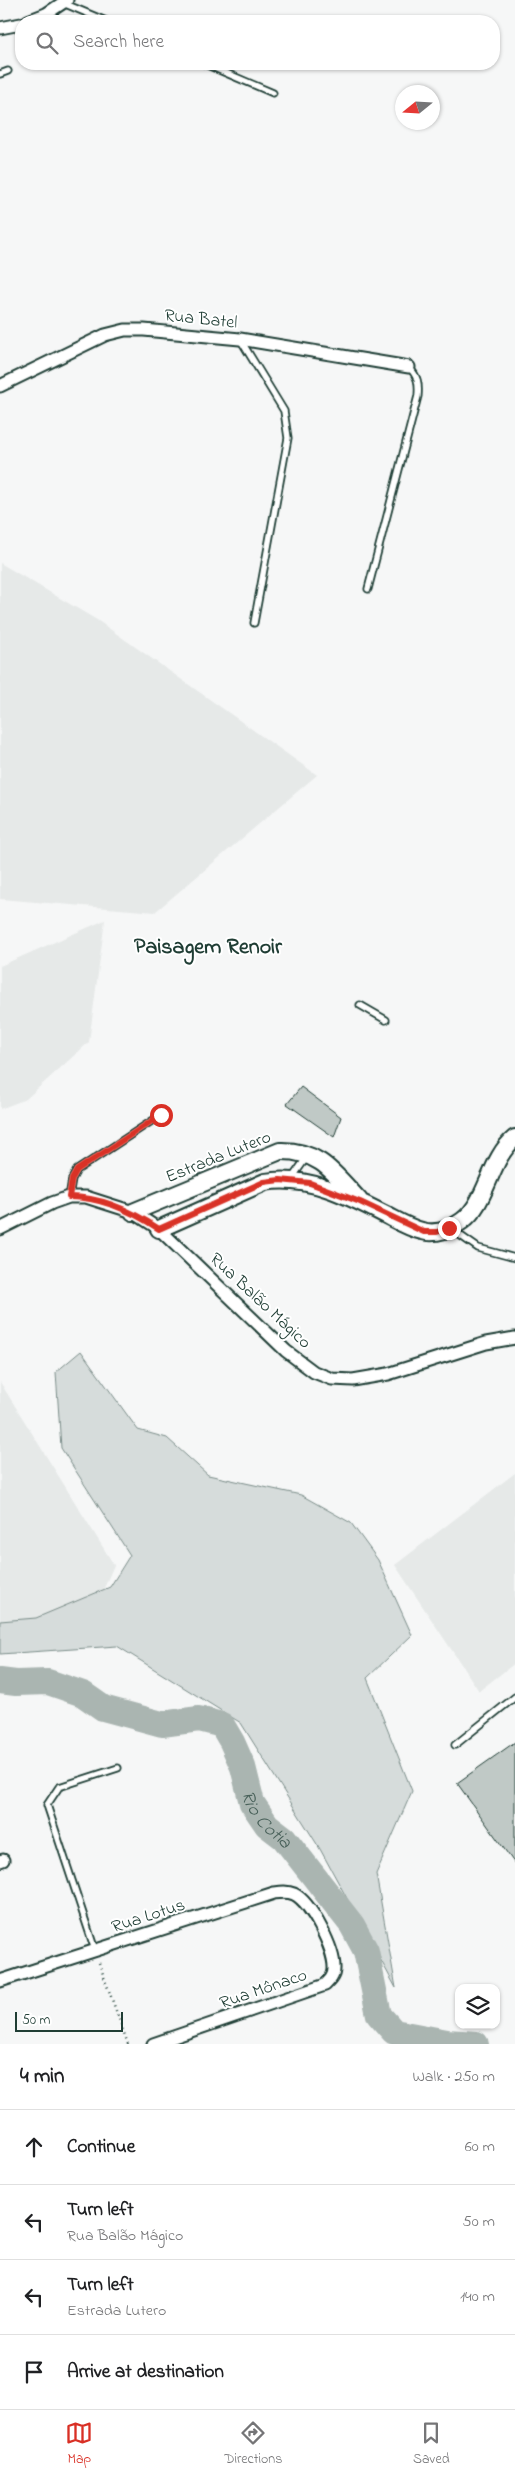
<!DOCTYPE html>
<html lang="en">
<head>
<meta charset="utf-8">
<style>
  body { margin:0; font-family:"Indie Flower",sans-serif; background:#f6f6f6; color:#202124 }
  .controls { position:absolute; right:15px; bottom:15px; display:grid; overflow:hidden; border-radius:10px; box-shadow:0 1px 4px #0004 }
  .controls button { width:45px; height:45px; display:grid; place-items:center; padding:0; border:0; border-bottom:1px solid #e0e0e0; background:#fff; color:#202124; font:25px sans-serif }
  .compass { position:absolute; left:395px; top:85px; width:45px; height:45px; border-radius:50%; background:#fff; box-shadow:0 1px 4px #0004; rotate:252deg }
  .scale { position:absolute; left:15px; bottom:12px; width:108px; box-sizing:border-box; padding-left:5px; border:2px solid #1f3d34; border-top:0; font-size:14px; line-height:18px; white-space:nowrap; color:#1f3d34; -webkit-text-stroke:4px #fff; paint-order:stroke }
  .stop { position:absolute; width:15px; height:15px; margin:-11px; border:4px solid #d93025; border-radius:50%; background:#fff }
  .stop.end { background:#d93025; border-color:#fff; box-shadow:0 1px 5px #0008 }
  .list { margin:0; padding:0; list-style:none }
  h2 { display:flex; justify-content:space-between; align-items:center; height:65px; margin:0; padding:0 20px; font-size:21px }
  h2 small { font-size:16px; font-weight:400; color:#757577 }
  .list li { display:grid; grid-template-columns:32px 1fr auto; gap:15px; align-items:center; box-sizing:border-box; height:75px; padding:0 20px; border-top:1px solid #e0e0e0 }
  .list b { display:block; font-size:19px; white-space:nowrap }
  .list p { margin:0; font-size:16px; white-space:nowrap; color:#757577 }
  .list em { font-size:16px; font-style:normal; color:#757577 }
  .icon { flex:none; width:28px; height:28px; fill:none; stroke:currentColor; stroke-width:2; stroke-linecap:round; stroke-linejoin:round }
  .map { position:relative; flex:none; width:515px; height:2044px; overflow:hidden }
  .search { position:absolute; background:#fff; box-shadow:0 1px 4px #0004; left:15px; right:15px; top:15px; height:55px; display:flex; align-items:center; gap:12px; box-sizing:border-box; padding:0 18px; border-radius:20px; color:#757577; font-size:19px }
  .sheet { height:365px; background:#fff }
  nav { display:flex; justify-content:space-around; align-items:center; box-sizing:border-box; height:70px; border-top:1px solid #e0e0e0; background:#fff; font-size:14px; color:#757577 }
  nav a { display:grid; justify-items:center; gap:2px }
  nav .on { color:#d93025 }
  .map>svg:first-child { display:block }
  .built { fill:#e6e9e8 }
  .green { fill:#d6dcdb; stroke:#7a8c88 }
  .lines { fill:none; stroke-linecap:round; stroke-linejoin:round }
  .river { stroke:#aab5b1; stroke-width:26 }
  .building { fill:#c0c9c6; stroke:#1f3d34 }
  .lane-casing { stroke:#1f3d34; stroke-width:9 }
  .street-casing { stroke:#1f3d34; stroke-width:15 }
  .secondary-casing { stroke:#1f3d34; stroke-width:20 }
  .path { stroke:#1f3d34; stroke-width:2.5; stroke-dasharray:1 4; stroke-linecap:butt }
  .lane { stroke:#fff; stroke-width:5.5 }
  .street { stroke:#fff; stroke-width:11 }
  .secondary { stroke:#fff; stroke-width:16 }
  .route { stroke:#d93025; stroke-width:6 }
  .labels { text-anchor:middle; stroke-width:4; stroke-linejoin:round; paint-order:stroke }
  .street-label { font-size:18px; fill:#1f3d34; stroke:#fff }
  .water-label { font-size:19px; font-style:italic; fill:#49615a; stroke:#fff }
  .district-label { font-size:22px; font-weight:bold; fill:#1f3d34; stroke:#fff }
</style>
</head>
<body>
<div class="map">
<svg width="515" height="2044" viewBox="0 0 515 2044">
  <rect width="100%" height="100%" fill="#f6f7f7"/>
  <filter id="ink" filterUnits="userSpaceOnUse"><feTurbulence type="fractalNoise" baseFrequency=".02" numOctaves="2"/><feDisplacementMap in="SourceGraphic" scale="10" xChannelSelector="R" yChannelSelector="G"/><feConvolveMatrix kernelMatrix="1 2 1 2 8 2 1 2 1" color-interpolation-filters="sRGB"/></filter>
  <g filter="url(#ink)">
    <path class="built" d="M0 563 97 620 317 775 155 912 0 899Z
      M105 920 89 1042 26 1099 0 1109V966Z
      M0 1382 114 1565 92 1616 0 1631Z
      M515 1473V1663L479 1691 395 1565Z"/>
    <path class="green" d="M81 1351 138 1430 167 1438 208 1475 301 1495 351 1523 378 1560 412 1635 367 1678 412 1791 376 1874 396 1988 320 1849 241 1723 117 1646 0 1654V1621L36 1618 110 1587 130 1555 61 1448 56 1372Z"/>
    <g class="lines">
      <path class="river" id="s1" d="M0 1681 16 1683 48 1682 83 1694 103 1708 162 1724 199 1719 222 1725 232 1742 243 1767 252 1803 267 1825 284 1838 352 1925 366 1951 379 2015 394 2032 447 2042 476 2044"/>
    </g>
    <path class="building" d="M301 1087 341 1117 334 1137 287 1104Z
      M515 1742V1864L457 1783Z"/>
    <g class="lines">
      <g class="lane-casing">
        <path id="lane" d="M63 3 106 21
          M205 64 273 93
          M0 74 8 71
          M240 339 284 411 288 438 254 623
          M368 589 418 396C419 383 418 377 409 367
          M360 1005 386 1020
          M292 1178 307 1157
          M69 1197 72 1179 77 1170 161 1115
          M451 1229 478 1248 515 1258
          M455 1745 515 1697
          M95 1950 47 1805 59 1787 118 1768"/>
      </g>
      <g class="street-casing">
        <path id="street" d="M28 21 46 14 67 0
          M0 28 21 24
          M0 386 105 335 125 330H144L240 339 409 367
          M0 1229 52 1203 69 1197H86L133 1212 159 1229 286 1351 314 1372 332 1379 353 1380 388 1374 486 1343 515 1338
          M0 1861 3 1860
          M0 1981 274 1893C281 1892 287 1891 294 1894 311 1902 335 1950 334 1969 334 1976 330 1980 325 1985L153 2044"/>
      </g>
      <g class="secondary-casing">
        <path id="secondary" d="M133 1212 280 1151C319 1150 334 1173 359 1200
          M159 1229 265 1182C307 1175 347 1195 384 1214 396 1220 409 1228 422 1231 436 1235 451 1229 462 1221 488 1202 489 1159 515 1138"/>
      </g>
      <path class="path" d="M99 1963 128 2044"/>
      <use href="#lane" class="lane"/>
      <use href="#street" class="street"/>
      <use href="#secondary" class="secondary"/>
    </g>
  </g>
  <g class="lines" filter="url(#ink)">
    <path class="route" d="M161 1115 77 1170 72 1179 69 1197C102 1197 132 1211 159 1229L264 1182 280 1180 310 1183 331 1191 360 1202 424 1232H437L449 1228"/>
  </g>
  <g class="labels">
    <g class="street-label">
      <text transform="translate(201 318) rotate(6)" y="6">Rua Batel</text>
      <text transform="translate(218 1156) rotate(-22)" y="6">Estrada Lutero</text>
      <text transform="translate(261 1300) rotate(43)" y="6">Rua Balão Mágico</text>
      <text transform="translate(148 1915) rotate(-18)" y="6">Rua Lotus</text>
      <text transform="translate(263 1988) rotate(-19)" y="6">Rua Mônaco</text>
    </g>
    <g class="water-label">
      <text dy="7" stroke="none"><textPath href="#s1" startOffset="338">Rio Cotia</textPath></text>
    </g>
    <g class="district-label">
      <text x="208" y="953">Paisagem Renoir</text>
    </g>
  </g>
</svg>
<div class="controls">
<button><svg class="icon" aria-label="layers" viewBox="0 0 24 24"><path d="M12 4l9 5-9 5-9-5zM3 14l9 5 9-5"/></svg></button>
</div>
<svg class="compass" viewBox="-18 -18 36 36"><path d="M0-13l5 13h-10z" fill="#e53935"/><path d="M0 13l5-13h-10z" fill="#757577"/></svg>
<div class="scale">50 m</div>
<div class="stop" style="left:161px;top:1115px"></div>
<div class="stop end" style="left:449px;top:1228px"></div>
<div class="search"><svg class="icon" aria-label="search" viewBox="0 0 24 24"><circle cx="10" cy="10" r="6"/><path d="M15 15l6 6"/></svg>Search here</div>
</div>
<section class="sheet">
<h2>4 min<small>Walk · 250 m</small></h2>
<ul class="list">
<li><svg class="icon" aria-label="ahead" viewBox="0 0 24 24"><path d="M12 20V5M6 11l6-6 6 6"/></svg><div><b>Continue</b></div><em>60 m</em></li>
<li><svg class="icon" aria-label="left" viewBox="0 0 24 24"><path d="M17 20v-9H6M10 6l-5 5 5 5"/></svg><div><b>Turn left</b><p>Rua Balão Mágico</p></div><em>50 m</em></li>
<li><svg class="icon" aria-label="left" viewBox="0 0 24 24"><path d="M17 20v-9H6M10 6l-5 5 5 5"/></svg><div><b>Turn left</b><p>Estrada Lutero</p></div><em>140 m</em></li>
<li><svg class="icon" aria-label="arrive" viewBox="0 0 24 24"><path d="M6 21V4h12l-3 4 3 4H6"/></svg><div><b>Arrive at destination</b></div></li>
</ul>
</section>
<nav>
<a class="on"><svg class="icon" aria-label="map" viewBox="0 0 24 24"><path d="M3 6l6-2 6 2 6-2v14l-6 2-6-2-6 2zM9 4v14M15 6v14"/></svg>Map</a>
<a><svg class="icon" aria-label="directions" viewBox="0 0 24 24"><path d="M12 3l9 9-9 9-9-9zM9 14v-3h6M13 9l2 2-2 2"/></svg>Directions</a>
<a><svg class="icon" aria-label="saved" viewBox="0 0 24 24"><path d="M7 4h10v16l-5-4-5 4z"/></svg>Saved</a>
</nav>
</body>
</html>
